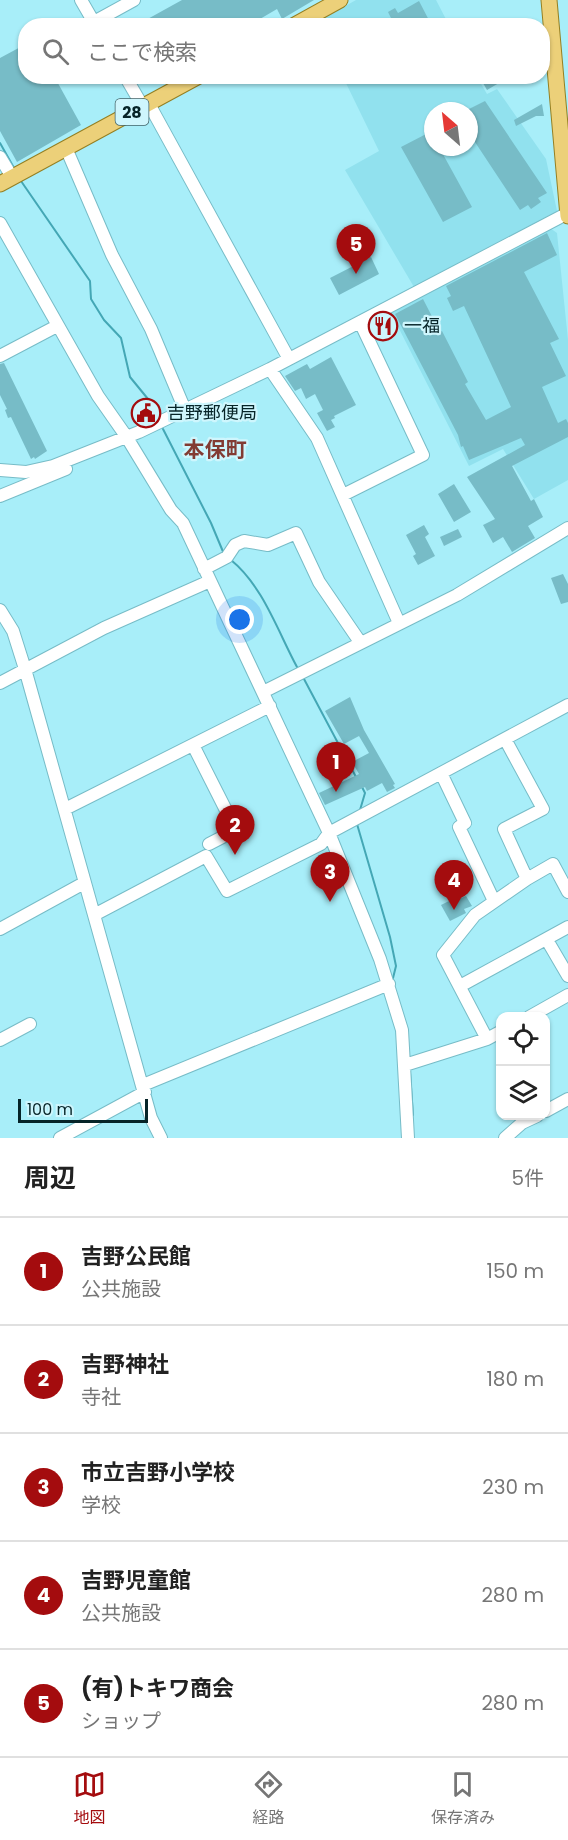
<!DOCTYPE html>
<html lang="ja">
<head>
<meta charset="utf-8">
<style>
  body { margin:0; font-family:Poppins,"Noto Sans JP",sans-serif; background:#f2f2f2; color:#222 }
  .controls { position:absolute; right:18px; bottom:18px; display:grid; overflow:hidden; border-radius:12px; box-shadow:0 2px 4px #0004 }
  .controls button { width:54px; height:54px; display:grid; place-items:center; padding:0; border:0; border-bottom:2px solid #e0e0e0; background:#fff; color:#222; font:30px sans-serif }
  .compass { position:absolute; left:424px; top:102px; width:54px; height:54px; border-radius:50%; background:#fff; box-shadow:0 2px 4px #0004; rotate:332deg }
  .scale { position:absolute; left:18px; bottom:15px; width:130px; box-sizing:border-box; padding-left:6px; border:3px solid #062428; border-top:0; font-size:16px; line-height:21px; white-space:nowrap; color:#062428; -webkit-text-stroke:4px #cef6fd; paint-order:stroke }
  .you { position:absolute; left:240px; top:620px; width:21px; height:21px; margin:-15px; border:4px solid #fff; border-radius:50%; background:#1a73e8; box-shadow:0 0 0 9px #1a73e833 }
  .badge { display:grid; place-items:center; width:39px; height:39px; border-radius:50%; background:#a40c0e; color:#fff; font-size:20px; font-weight:700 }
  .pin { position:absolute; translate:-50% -50px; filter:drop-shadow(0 2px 3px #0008) }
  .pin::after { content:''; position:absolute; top:32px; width:21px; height:18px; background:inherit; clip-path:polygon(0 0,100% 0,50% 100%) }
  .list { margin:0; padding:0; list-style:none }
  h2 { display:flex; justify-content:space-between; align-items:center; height:78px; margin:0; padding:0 24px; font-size:26px }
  h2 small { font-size:20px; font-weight:400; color:#767676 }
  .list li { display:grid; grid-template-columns:39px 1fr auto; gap:18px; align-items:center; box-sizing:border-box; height:108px; padding:0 24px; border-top:2px solid #e0e0e0 }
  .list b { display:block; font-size:22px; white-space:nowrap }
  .list p { margin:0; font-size:20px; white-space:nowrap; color:#767676 }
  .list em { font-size:20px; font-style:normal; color:#767676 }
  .icon { flex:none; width:33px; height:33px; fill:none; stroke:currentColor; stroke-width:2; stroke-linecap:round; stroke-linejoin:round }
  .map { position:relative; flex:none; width:568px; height:1138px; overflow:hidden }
  .search { position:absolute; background:#fff; box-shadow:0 2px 4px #0004; left:18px; right:18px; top:18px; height:66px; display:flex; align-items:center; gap:15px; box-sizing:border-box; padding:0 21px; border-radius:24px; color:#767676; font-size:22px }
  .sheet { height:618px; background:#fff }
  nav { display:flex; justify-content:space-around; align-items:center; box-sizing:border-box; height:84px; border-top:2px solid #e0e0e0; background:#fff; font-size:16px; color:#767676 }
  nav a { display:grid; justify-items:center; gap:3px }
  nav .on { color:#a40c0e }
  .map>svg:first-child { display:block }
  .built { fill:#91e1ee; fill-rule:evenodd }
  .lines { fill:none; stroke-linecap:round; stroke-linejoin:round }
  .stream { stroke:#44a7b5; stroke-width:2 }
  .building { fill:#77bcc7 }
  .minor-casing { stroke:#77bcc7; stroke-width:14 }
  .major-casing { stroke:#947f22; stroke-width:17 }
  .minor { stroke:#fff; stroke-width:12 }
  .major { stroke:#ecd079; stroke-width:15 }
  .labels { text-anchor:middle; stroke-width:4.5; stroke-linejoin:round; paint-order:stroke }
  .shield { fill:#cef6fd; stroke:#426368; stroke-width:1.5 }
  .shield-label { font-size:16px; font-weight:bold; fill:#062428 }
  .poi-label { font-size:18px; fill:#062428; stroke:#cef6fd; text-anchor:start }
  .quarter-label { font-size:21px; font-weight:bold; fill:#823b33; stroke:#cef6fd }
</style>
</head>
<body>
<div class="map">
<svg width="568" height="1138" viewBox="0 0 568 1138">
  <rect width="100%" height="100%" fill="#a8eef9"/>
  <path class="built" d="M356 0H436L449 25 318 26 317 22Z
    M343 77H477L487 94 497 89 546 159 557 211 414 287 345 170 379 151ZM433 111H469V147H433Z
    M550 228 557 233 568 340V480L534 499 503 449 469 466 391 313Z"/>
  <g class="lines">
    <path class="stream" d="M0 143 14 168
      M21 181 90 281 91 299 104 320 121 338 130 377 148 399 156 415
      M163 429 211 523 224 554
      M231 560C263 586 278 632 297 667
      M304 679 356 777
      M360 810 365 793 362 787
      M357 824 390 937 396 966 393 978
      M410 1073 413 1115"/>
  </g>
  <path class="building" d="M182 0H314L282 19 277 9 248 26H135Z
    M419 1 432 26H376L391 18 388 12 395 8 398 13Z
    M26 44V76H54L81 125 17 162 0 131V58Z
    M479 76H511L487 90Z
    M485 101 547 193 538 198 541 202 531 209 528 205 520 210 469 133V109Z
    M542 104 544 116H536L516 126 514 120Z
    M430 132 433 136V147H439L472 207 443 222 401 147Z
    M547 233 557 255 524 272 559 339 550 343 566 376 542 387 558 423 566 419 568 423V437L512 466 531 501 534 499 543 517 528 526 535 538 512 552 503 537 493 543 483 525 495 519 467 477 525 445 521 438 469 460 463 446 461 447 458 435 395 314 423 299 440 332 442 331 468 382 465 384 486 420 511 407 464 306 453 311 447 298 451 296 446 286Z
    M371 257 379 274 339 295 330 278Z
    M331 357 356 405 334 416 335 418 331 420 335 427 327 431 317 413 323 410 315 394 306 399 301 388 295 391 285 376 307 364 310 369Z
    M4 363 47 451 35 459 34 457 31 459 11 417 8 418 5 410 7 409 0 395V364Z
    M454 484 471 512 454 522 438 494Z
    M424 525 429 534 425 537 435 556 418 565 413 556 416 554 406 535Z
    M458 529 462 537 444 546 440 537Z
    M563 574 568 584V602L561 604 551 578Z
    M350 697 364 730 395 784 393 785 395 788 387 792 382 783 367 791 365 787 325 805 319 793 359 774 352 762 369 753 359 736 344 744 325 711Z
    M466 896 472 906 464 909 466 913 450 921 441 905 457 897 459 899Z"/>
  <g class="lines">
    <g class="minor-casing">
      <path id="minor" d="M81 0 96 26
        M94 22 134 0
        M125 76 143 107
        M149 104 289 359
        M66 148 112 255 151 329 185 410
        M0 157 12 177
        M0 223 98 396 126 436 171 510 183 523 329 833 380 959 402 1030 408 1138
        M0 356 57 326
        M270 369 317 438 399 623
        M0 470 26 472 53 466 139 432 270 369 568 213
        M343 495 423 455 360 322
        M0 496 66 469
        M204 569 227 557 235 545 244 541 268 545 296 533 319 582 360 642
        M0 610 13 631 25 669 151 1118 161 1138
        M0 683 104 628 210 581
        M263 692 457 595 568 528
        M505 739 543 809 504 829 527 879
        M193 745 236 830 209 844
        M441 773 465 823 459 827 494 901
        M65 809 270 706
        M94 915 206 856 227 891 321 844 329 833 568 705
        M0 929 84 883
        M547 940 568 976
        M460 986 568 927
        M529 1017 568 995
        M487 1039 443 955 475 915 527 879 553 864 568 892
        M0 1040 30 1024
        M405 1065 487 1039 500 1032
        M143 1085 389 984
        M546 1111 568 1099
        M60 1138 145 1092
        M505 1138 522 1123 537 1116"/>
    </g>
    <g class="major-casing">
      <path id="major" d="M549 0 568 216
        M293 26 340 0
        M0 184 199 76"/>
    </g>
    <use href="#minor" class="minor"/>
    <use href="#major" class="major"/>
  </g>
  <defs>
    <g id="restaurant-ring" transform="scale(1.5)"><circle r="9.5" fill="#cef6fd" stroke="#a40c0e" stroke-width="1.5"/><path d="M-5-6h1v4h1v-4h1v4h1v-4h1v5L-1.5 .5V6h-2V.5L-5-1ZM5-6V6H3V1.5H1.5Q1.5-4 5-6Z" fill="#a40c0e"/></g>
    <g id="civic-ring" transform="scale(1.5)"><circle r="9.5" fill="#cef6fd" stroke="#a40c0e" stroke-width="1.5"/><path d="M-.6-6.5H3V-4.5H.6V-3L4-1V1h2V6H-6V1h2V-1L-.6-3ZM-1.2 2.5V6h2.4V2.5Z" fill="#a40c0e"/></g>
  </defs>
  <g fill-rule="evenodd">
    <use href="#restaurant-ring" x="383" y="326"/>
    <use href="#civic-ring" x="146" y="413"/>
  </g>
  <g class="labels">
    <rect class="shield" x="115.5" y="99" width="33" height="26" rx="4.5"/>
    <g class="shield-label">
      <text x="132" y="118">28</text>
    </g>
    <g class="poi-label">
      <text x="404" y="332">一福</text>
      <text x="167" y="419">吉野郵便局</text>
    </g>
    <g class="quarter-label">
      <text x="215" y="457">本保町</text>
    </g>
  </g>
</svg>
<div class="controls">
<button><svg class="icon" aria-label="locate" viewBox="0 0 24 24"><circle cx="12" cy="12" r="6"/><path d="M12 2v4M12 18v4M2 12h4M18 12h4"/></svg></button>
<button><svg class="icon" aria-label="layers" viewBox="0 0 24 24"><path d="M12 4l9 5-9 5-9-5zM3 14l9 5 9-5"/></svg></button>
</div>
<svg class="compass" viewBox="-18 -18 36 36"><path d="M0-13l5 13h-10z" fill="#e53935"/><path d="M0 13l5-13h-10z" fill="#767676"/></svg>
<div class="scale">100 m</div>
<div class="you"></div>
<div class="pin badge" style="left:336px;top:792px">1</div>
<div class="pin badge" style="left:235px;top:855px">2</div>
<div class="pin badge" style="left:330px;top:902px">3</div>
<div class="pin badge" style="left:454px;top:910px">4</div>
<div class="pin badge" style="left:356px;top:274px">5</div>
<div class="search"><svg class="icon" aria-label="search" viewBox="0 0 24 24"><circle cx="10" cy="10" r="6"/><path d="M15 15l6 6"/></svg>ここで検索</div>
</div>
<section class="sheet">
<h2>周辺<small>5件</small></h2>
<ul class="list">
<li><span class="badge">1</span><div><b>吉野公民館</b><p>公共施設</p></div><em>150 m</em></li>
<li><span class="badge">2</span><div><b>吉野神社</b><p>寺社</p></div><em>180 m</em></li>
<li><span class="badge">3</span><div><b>市立吉野小学校</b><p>学校</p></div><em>230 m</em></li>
<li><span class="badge">4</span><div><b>吉野児童館</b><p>公共施設</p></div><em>280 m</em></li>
<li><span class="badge">5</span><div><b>(有)トキワ商会</b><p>ショップ</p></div><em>280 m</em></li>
</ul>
</section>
<nav>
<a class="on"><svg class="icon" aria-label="map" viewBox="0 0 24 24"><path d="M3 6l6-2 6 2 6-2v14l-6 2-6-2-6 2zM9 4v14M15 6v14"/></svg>地図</a>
<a><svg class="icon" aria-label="directions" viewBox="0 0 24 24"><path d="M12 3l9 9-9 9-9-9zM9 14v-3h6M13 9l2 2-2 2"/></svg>経路</a>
<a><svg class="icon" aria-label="saved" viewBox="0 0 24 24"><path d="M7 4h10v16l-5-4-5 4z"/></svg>保存済み</a>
</nav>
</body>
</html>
